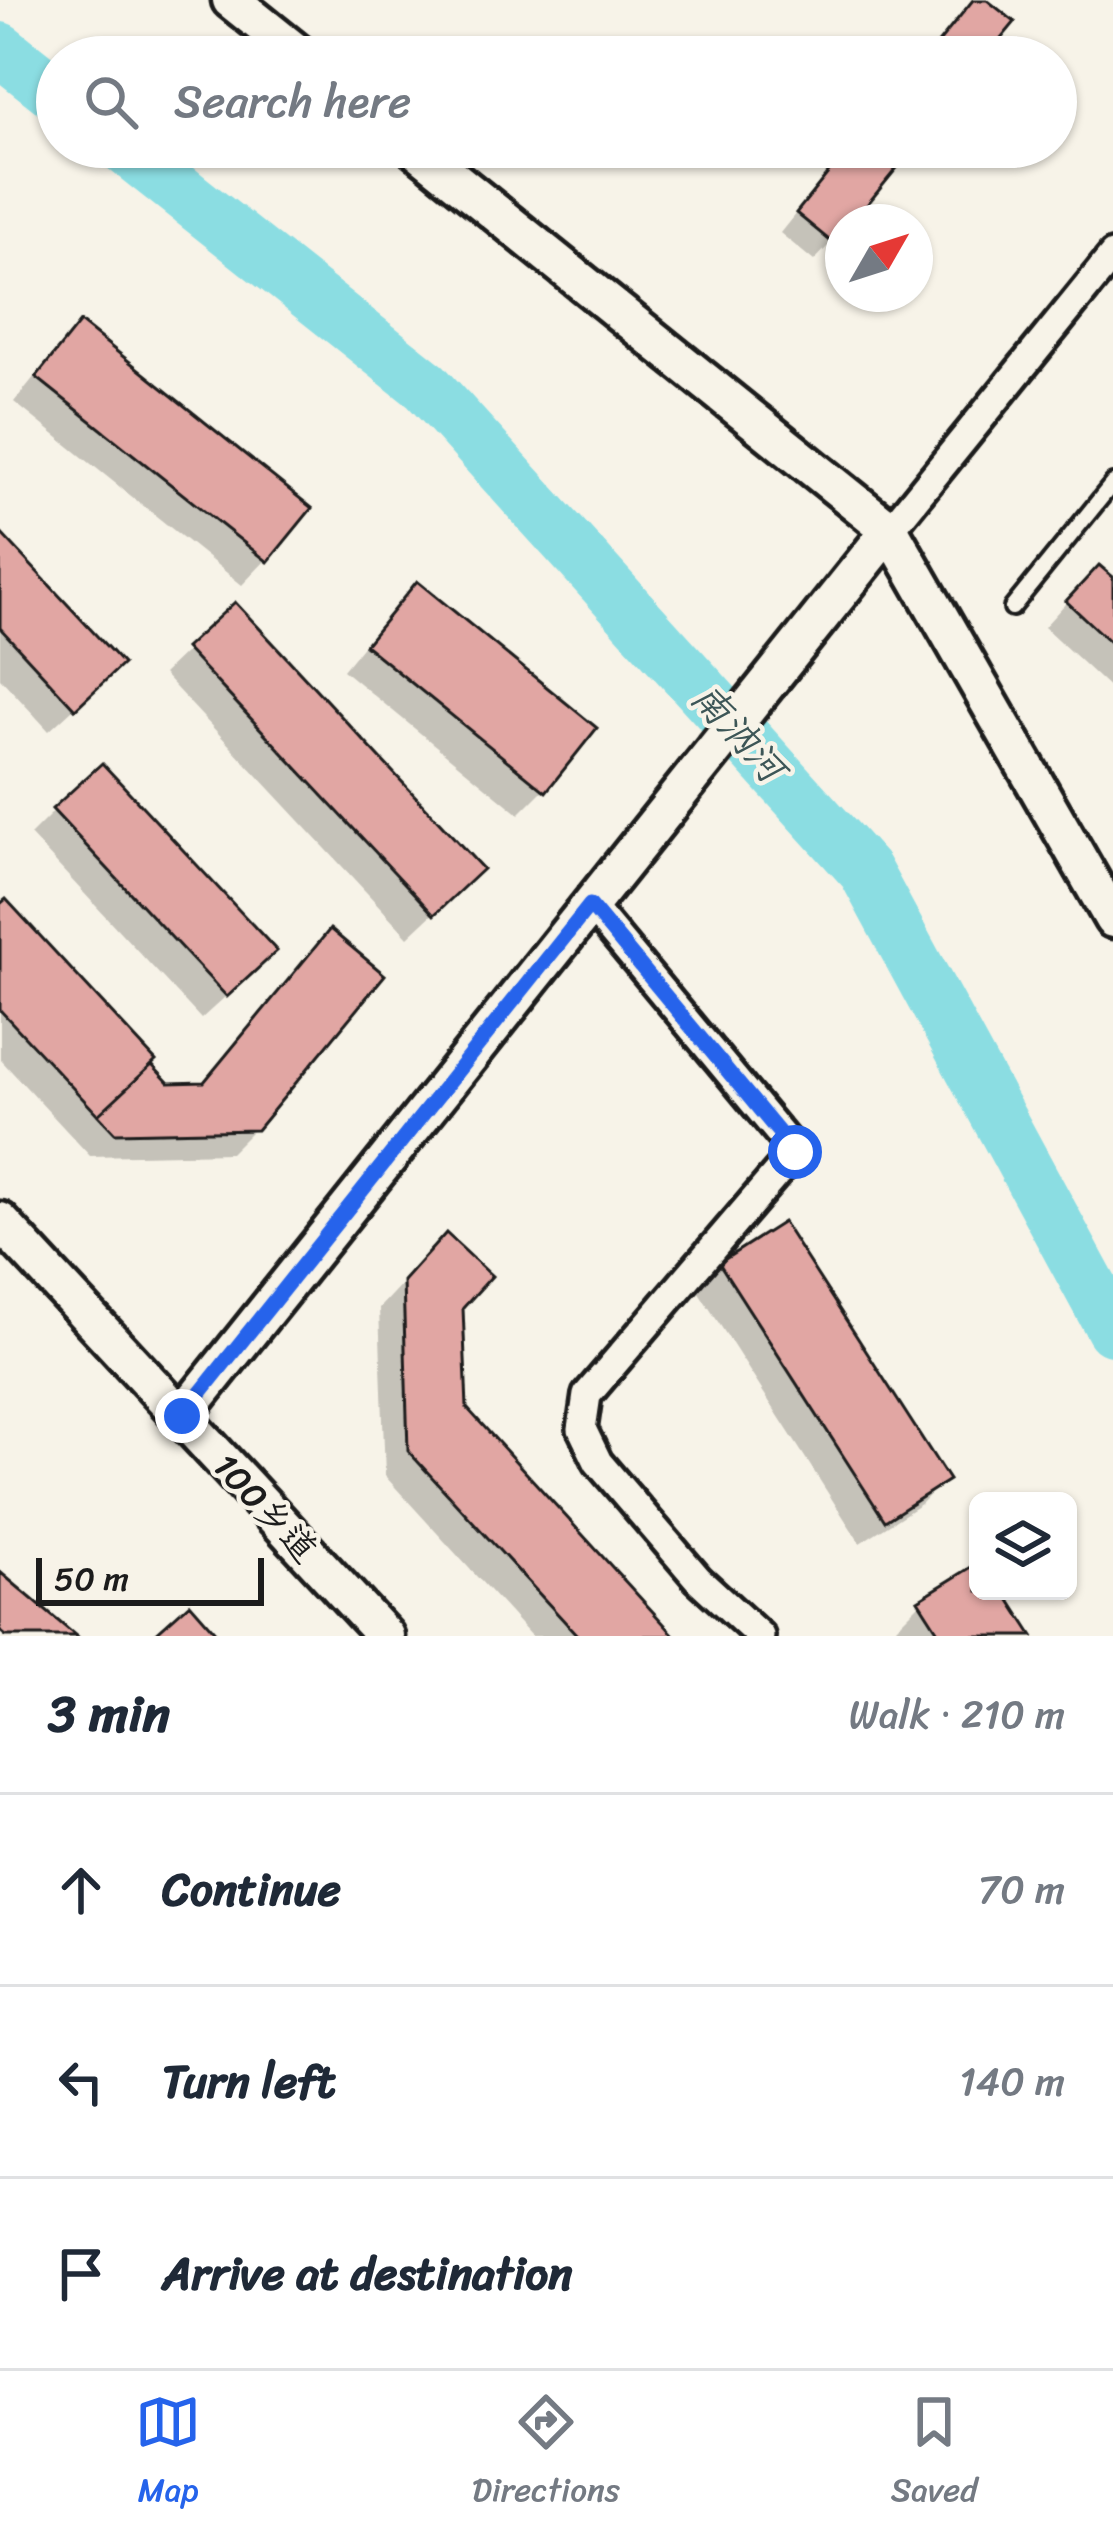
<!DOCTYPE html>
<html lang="en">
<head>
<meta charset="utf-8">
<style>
  body { margin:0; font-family:Sriracha,"LXGW WenKai TC",sans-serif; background:#f6f6f7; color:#1f2937 }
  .controls { position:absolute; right:36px; bottom:36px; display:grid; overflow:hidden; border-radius:18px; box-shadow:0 3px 9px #0004 }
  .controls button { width:108px; height:108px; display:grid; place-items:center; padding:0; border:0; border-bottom:3px solid #e0e1e3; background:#fff; color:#1f2937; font:60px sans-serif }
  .compass { position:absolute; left:825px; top:204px; width:108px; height:108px; border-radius:50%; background:#fff; box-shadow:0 3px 9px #0004; rotate:51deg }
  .scale { position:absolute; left:36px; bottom:30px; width:228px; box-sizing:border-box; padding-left:12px; border:6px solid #1c1c1c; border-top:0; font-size:33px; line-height:42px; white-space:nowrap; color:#1c1c1c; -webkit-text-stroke:9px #f7f3e8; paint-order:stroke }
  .stop { position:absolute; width:36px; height:36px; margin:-27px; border:9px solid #2563eb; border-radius:50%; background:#fff }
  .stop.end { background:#2563eb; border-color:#fff; box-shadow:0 3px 12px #0008 }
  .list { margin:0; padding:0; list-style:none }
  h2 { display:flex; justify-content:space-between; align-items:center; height:156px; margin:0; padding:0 48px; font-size:51px }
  h2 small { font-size:39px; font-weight:400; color:#747a83 }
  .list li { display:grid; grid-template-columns:78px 1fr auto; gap:36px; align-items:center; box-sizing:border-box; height:192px; padding:0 48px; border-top:3px solid #e0e1e3 }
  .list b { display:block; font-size:45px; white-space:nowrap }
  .list em { font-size:39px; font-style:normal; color:#747a83 }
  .icon { flex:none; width:66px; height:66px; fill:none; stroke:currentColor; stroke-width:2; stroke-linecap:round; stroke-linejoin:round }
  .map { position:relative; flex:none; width:1113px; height:1636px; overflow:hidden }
  .search { position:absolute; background:#fff; box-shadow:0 3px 9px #0004; left:36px; right:36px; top:36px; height:132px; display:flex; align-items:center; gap:30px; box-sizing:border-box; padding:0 42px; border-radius:66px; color:#747a83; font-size:45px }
  .sheet { height:732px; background:#fff }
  nav { display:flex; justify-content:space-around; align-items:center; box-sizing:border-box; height:168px; border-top:3px solid #e0e1e3; background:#fff; font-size:33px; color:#747a83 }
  nav a { display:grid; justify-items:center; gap:6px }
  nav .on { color:#2563eb }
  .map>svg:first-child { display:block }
  .shadow { fill:#0003 }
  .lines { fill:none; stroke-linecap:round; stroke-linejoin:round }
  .river { stroke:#8bdde2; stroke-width:54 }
  .building { fill:#e1a6a3; stroke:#1c1c1c; stroke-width:3 }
  .service-casing { stroke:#1c1c1c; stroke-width:22 }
  .minor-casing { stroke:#1c1c1c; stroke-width:36 }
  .tertiary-casing { stroke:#1c1c1c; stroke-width:45 }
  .service { stroke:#f7f3e8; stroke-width:14 }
  .minor { stroke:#f7f3e8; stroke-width:27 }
  .tertiary { stroke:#f7f3e8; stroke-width:36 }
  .route { stroke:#2563eb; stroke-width:15 }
  .labels { text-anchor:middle; stroke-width:9; stroke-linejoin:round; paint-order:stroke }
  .street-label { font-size:36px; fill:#1c1c1c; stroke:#f7f3e8 }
  .water-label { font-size:39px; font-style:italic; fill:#3d5657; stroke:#f7f3e8 }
</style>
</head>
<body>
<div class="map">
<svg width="1113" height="1636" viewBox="0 0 1113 1636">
  <rect width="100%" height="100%" fill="#f7f3e8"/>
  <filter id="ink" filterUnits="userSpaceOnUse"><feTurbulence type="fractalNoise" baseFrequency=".00833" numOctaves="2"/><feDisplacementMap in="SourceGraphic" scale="24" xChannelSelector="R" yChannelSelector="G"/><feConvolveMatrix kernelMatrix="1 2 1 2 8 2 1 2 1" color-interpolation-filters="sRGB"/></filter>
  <g filter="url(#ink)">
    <path class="shadow" d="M849 147H910L850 222H843V230L814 261 780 233Z
      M80 326 308 508 266 560 242 585 14 402 56 350Z
      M0 536 95 689 49 731 0 678Z
      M1113 582V691L1044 627 1075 593Z
      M417 585 543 790 519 814 343 670 393 609Z
      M188 650 455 893 408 937 163 674Z
      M54 811 248 976 201 1019 30 835Z
      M0 909 168 1086 201 1085 306 957 330 933 255 1128 230 1153 90 1156 0 1059Z
      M422 1262 464 1409 671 1636H531L385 1476 379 1308Z
      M721 1265 945 1479 921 1504 860 1543 697 1289Z
      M978 1566V1591H1001L1029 1636H902L896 1627 920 1603Z"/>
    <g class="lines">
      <path class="river" d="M0 49 57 94
        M124 147 426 386 865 871 1113 1329"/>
    </g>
    <path class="building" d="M973 0H987L1015 22 986 57H927Z
      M849 147H914L853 222H843V235L835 245 796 213Z
      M80 322 312 508 268 562 36 377Z
      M0 532 123 664 75 709 0 628Z
      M1099 565 1113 577V645L1066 601Z
      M417 581 597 728 546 792 365 645Z
      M235 602 483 869 434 915 185 648Z
      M102 763 277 951 227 997 52 809Z
      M6 899 156 1061 98 1115 0 1010V904Z
      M330 929 385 975 257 1130 115 1133 98 1115 152 1065 169 1083 204 1082Z
      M783 1222 949 1480 885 1521 719 1263Z
      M446 1233 492 1276 463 1308 467 1408 675 1636H578L408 1451 403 1281Z
      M978 1563V1591H1004L1033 1636H941L918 1600Z
      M0 1572 76 1636H6L0 1631Z
      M190 1603 219 1636H153Z"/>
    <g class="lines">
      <g class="service-casing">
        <path id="service" d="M1012 608 1113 483"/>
      </g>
      <g class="minor-casing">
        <path id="minor" d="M890 530 1113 255
          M590 905 795 1152 587 1395 582 1429 598 1462 698 1579 760 1636"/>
      </g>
      <g class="tertiary-casing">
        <path id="tertiary" d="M231 0 302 57
          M414 147 890 530 1113 919
          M0 1221 385 1636
          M182 1416 890 530"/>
      </g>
      <use href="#service" class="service"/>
      <use href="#minor" class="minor"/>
      <use href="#tertiary" class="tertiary"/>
    </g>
  </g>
  <g class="lines" filter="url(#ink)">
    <path class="route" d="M182 1416 590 905 795 1152"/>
  </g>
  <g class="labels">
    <g class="street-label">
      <text transform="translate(266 1507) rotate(47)" y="13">100乡道</text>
    </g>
    <g class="water-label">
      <text transform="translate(739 732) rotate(48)" y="14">南汭河</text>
    </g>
  </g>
</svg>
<div class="controls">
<button><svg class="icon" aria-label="layers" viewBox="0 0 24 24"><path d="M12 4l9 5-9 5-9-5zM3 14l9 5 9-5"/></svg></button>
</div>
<svg class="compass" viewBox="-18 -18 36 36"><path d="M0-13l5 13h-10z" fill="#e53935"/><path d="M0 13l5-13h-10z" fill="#747a83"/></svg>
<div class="scale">50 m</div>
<div class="stop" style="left:795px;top:1152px"></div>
<div class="stop end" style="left:182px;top:1416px"></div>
<div class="search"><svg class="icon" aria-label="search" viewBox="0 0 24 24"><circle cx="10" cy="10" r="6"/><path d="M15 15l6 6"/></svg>Search here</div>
</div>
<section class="sheet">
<h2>3 min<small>Walk · 210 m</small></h2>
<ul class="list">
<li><svg class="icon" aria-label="ahead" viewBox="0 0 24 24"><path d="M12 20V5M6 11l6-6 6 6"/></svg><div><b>Continue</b></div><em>70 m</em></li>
<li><svg class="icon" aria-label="left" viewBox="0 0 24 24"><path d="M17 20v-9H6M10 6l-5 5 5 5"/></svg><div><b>Turn left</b></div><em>140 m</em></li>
<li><svg class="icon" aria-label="arrive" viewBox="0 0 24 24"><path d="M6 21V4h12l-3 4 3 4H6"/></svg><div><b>Arrive at destination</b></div></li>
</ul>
</section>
<nav>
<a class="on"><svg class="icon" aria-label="map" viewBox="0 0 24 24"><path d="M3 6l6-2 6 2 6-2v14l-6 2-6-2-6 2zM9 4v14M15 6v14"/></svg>Map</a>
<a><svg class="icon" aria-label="directions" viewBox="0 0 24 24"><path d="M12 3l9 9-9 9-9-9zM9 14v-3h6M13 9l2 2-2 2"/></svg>Directions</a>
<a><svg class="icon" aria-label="saved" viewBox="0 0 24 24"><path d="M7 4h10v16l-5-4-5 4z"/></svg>Saved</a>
</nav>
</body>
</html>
